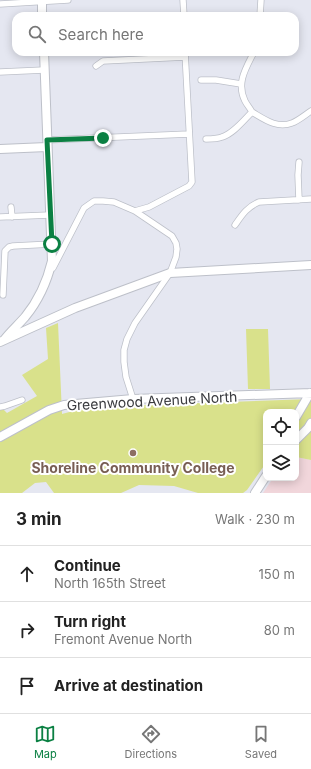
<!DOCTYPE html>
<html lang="en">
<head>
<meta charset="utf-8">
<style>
  body { margin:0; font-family:Inter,sans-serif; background:#f6f6f6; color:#222 }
  .controls { position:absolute; right:12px; bottom:12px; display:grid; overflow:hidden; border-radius:8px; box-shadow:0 2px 10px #0003 }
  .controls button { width:36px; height:36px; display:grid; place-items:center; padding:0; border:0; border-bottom:1px solid #e0e0e0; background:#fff; color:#222; font:20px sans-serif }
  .stop { position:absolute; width:12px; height:12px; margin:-9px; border:3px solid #0b8043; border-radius:50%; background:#fff }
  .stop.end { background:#0b8043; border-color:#fff; box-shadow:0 1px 4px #0008 }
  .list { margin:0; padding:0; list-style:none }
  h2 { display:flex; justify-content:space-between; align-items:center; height:52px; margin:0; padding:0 16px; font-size:17px }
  h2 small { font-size:13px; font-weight:400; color:#767676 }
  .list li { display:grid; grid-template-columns:26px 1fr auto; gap:12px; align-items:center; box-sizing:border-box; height:56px; padding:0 16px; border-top:1px solid #e0e0e0 }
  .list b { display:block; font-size:15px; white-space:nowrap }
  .list p { margin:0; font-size:13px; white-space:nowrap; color:#767676 }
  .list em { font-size:13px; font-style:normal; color:#767676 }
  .icon { flex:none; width:22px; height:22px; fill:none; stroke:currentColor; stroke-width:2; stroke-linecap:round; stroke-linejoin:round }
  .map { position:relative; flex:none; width:311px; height:493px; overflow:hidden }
  .search { position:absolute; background:#fff; box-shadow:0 2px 10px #0003; left:12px; right:12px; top:12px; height:44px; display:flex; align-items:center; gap:10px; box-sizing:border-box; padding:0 14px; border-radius:12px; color:#767676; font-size:15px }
  .sheet { height:220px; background:#fff }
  nav { display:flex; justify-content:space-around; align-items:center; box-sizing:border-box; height:56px; border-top:1px solid #e0e0e0; background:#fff; font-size:11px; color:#767676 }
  nav a { display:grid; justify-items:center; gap:2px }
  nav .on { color:#0b8043 }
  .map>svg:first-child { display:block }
  .education { fill:#f1d6db }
  .green { fill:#d9e18b }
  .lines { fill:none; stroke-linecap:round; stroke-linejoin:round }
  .street-casing { stroke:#bdc0c9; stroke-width:7 }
  .secondary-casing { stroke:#bdc0c9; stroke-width:10 }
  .street { stroke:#fff; stroke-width:5.5 }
  .secondary { stroke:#fff; stroke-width:8 }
  .route { stroke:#0b8043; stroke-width:5 }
  .education-dot { fill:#8d6e63; stroke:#fff; stroke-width:1.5 }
  .labels { text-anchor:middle; stroke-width:4; stroke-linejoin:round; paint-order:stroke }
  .street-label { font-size:14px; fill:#3a3b3f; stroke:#fff }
  .education-label { font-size:14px; font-weight:bold; fill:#785e54; stroke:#fff }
</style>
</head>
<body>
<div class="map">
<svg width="311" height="493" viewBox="0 0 311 493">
  <rect width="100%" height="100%" fill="#e5e7f1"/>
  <path class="education" d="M296 457 311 460V493H263L273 478H296Z"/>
  <path class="green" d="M58 323 62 414 77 410 119 406 311 399V460L296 457V412H266V463L247 490 243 493H198L174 486 139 485 121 493H54L46 482 35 483 22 493H0V406L7 413 37 396 22 375 48 359 46 328Z
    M246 329H268L270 389H248Z"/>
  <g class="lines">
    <g class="street-casing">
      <path id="street" d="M183 0 184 16
        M0 4 68 0
        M260 16 261 0
        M96 66 103 61 185 57
        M0 72 44 70
        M201 80H216L241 84
        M252 112C264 119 277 129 292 123 298 121 305 115 311 111
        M206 139C211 139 217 139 222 137 233 134 244 120 252 112 250 108 247 105 245 101 236 83 246 68 254 52
        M47 140 189 134
        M299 200 298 175 299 162
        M11 207 12 217
        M135 211 149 207 189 186 192 182 185 52
        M0 217 50 215
        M235 225C242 215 247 207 259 202L311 199
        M53 268 84 208 94 201H103L114 202 135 211 172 236 176 243 177 249 176 257 170 273 135 323 127 339 124 350V362L126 377 133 399
        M3 295 5 251 9 247 13 246 52 244
        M0 407 5 406 22 400"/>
    </g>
    <g class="secondary-casing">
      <path id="secondary" d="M42 0V16
        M0 149 47 147
        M4 340C10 332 18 325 25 317 39 300 47 282 52 261L44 52
        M0 342 75 308 170 273 311 265
        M296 417 310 393
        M0 437 49 410 64 405 133 399 311 393
        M296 440 308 428 311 423
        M255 493 266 476"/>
    </g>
    <use href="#street" class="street"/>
    <use href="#secondary" class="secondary"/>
  </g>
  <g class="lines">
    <path class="route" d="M52 244 47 140 103 138"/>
  </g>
  <circle class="education-dot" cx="133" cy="453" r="4"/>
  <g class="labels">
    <g class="street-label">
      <text transform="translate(152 401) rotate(-3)" y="5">Greenwood Avenue North</text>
    </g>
    <g class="education-label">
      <text x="133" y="473">Shoreline Community College</text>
    </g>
  </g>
</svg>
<div class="controls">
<button><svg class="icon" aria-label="locate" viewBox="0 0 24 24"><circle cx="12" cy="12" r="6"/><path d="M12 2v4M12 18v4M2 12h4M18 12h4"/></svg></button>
<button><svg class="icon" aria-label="layers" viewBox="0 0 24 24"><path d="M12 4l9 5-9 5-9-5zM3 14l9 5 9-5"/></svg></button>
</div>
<div class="stop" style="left:52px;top:244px"></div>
<div class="stop end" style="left:103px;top:138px"></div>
<div class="search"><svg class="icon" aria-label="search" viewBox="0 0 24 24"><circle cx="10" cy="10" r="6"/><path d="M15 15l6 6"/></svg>Search here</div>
</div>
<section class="sheet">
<h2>3 min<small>Walk · 230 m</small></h2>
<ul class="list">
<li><svg class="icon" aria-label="ahead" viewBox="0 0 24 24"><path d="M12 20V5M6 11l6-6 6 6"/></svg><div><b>Continue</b><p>North 165th Street</p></div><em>150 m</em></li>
<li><svg class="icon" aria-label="right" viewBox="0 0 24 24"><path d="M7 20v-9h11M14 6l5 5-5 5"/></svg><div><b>Turn right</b><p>Fremont Avenue North</p></div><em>80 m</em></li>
<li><svg class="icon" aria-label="arrive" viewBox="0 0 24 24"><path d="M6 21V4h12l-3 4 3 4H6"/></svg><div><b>Arrive at destination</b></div></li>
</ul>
</section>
<nav>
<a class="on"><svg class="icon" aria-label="map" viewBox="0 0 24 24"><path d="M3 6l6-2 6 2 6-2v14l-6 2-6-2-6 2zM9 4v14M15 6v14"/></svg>Map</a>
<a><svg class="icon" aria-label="directions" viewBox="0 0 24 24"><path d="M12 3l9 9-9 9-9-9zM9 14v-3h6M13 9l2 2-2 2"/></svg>Directions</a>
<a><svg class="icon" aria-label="saved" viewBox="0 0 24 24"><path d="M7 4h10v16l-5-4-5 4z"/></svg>Saved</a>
</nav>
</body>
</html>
